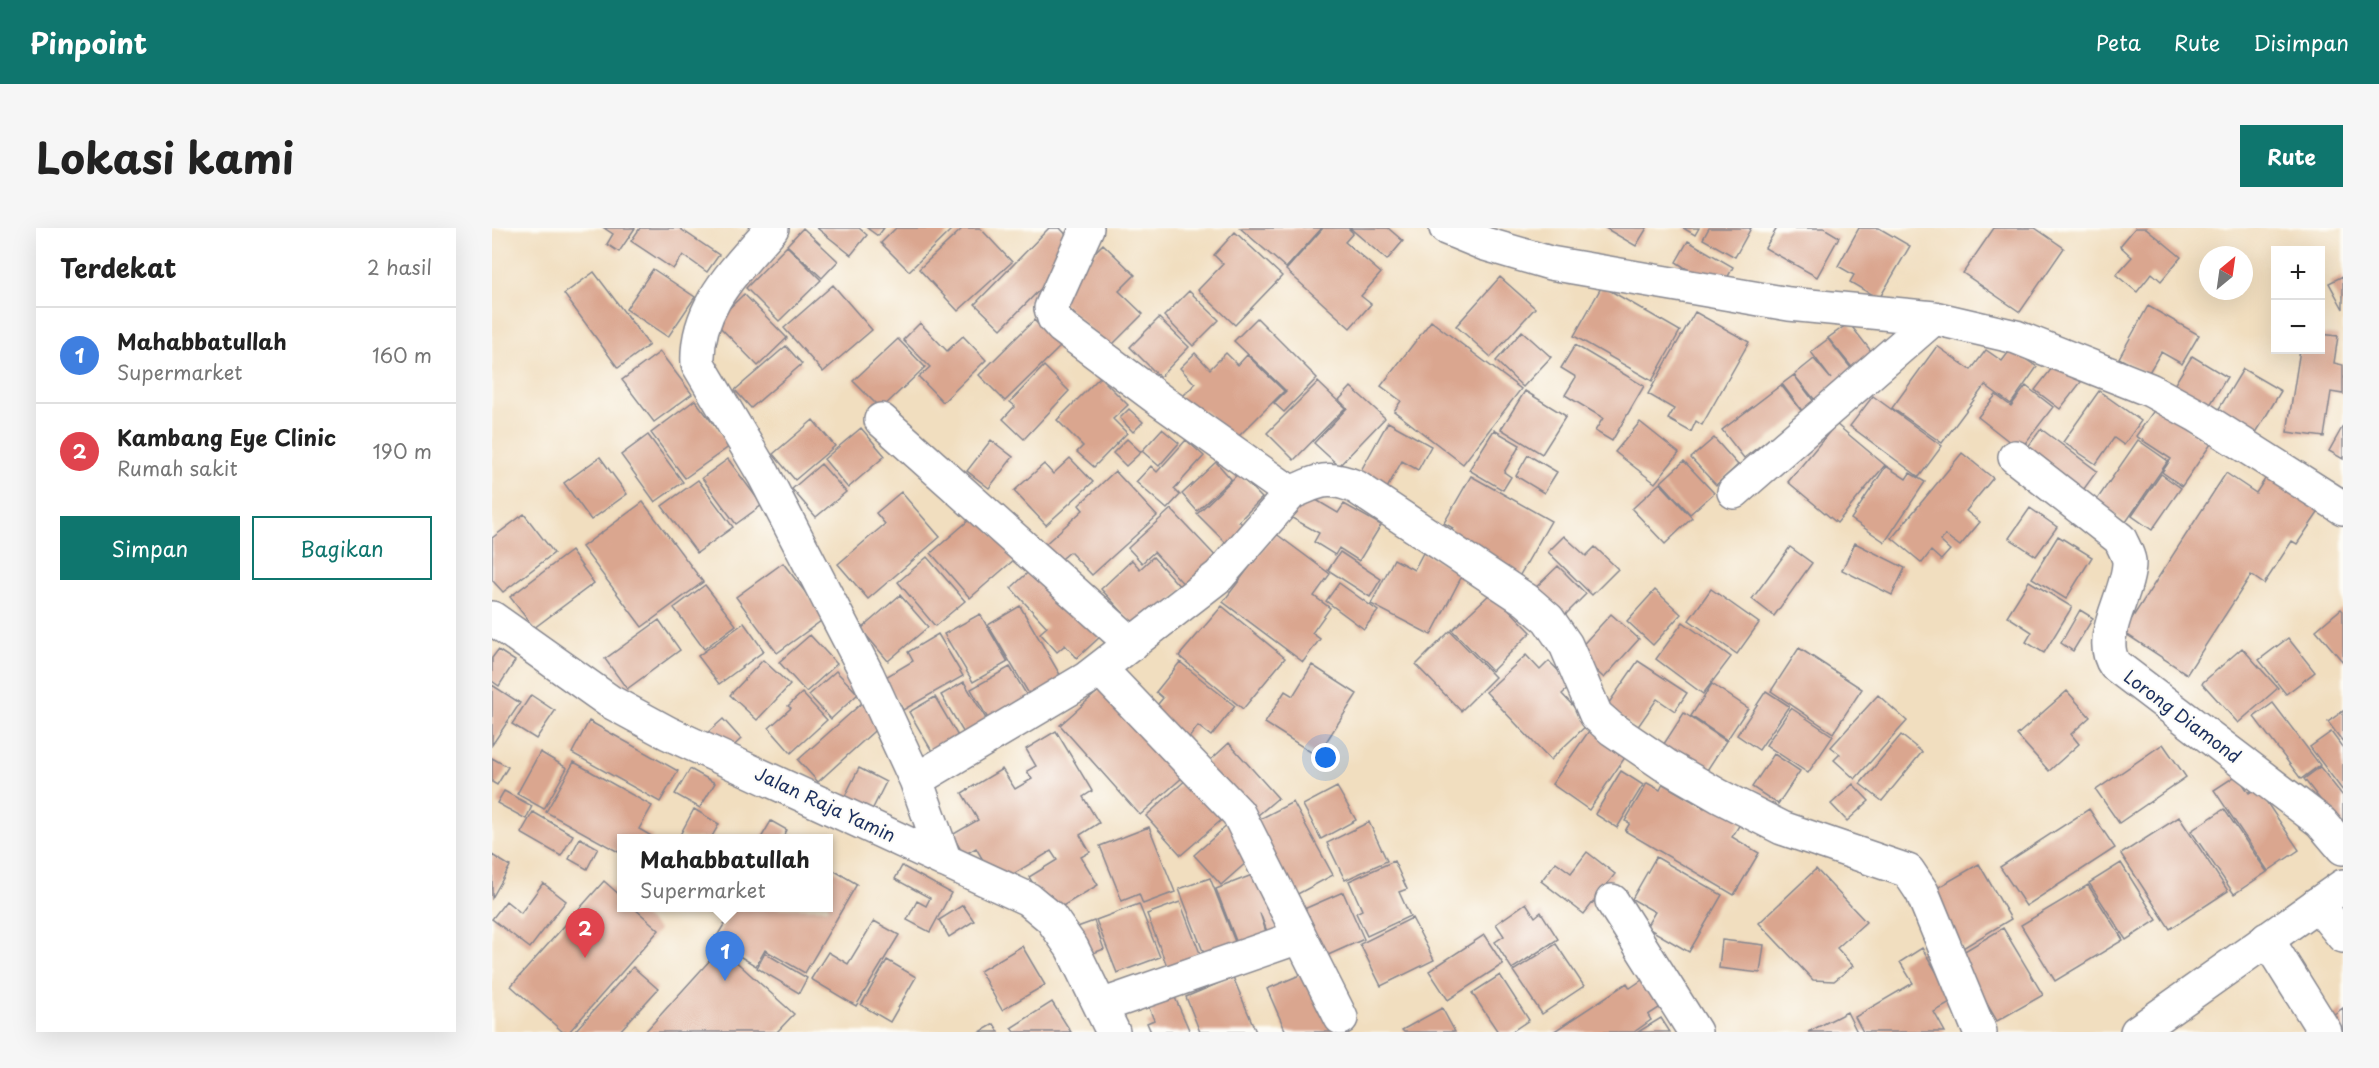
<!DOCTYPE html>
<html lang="id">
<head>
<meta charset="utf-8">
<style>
  body { margin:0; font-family:"Playpen Sans",sans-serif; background:#f6f6f6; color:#222 }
  .controls { position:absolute; right:18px; top:18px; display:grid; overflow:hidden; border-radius:0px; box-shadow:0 6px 24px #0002 }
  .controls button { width:54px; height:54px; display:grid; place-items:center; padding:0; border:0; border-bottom:2px solid #e0e0e0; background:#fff; color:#222; font:30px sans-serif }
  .compass { position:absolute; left:1707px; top:18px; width:54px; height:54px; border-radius:50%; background:#fff; box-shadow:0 6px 24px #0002; rotate:29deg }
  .you { position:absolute; left:834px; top:530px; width:21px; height:21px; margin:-15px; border:4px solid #fff; border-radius:50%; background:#1a73e8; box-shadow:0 0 0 9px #1a73e833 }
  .badge { display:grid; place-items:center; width:39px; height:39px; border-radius:50%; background:#0f766e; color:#fff; font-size:20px; font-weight:700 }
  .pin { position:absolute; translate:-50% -50px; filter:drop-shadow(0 2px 3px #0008) }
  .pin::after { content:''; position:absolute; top:32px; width:21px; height:18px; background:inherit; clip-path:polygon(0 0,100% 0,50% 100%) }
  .popup { position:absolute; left:125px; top:606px; width:216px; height:78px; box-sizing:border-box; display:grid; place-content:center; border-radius:0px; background:#fff; filter:drop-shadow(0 2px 4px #0005); font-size:20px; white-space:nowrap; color:#767676 }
  .popup b { font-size:22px; color:#222 }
  .popup::after { content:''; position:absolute; left:50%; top:100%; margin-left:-12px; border:12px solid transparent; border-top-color:#fff }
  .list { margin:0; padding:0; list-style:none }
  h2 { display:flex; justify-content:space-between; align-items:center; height:78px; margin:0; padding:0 24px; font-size:26px }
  h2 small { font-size:20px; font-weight:400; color:#767676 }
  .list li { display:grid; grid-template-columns:39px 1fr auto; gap:18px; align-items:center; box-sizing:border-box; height:96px; padding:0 24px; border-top:2px solid #e0e0e0 }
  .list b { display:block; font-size:22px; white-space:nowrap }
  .list p { margin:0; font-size:20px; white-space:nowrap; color:#767676 }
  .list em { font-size:20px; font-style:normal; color:#767676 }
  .actions { display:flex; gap:12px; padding:18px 24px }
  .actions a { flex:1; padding:14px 0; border:2px solid #0f766e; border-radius:0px; text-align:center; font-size:21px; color:#0f766e }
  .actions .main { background:#0f766e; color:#fff }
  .map { position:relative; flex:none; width:1851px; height:804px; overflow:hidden; border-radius:0px }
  header { display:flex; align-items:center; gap:36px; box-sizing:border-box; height:84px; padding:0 30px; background:#0f766e; color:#fff }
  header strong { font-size:28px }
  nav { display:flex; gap:33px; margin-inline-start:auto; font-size:21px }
  .intro { display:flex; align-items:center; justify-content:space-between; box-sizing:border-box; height:144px; padding:0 36px }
  h1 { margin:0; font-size:42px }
  .button { padding:15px 27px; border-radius:0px; background:#0f766e; color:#fff; font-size:21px; font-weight:700 }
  main { display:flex; gap:36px; padding:0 36px }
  aside { flex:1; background:#fff; border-radius:0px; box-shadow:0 6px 24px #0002 }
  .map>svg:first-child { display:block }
  .building { fill:#daa68f }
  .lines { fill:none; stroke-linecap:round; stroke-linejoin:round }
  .minor-casing { stroke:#86868e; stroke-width:36 }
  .major-casing { stroke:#86868e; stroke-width:36 }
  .minor { stroke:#fff; stroke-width:33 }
  .major { stroke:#fff; stroke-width:33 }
  .labels { text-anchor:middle; stroke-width:4.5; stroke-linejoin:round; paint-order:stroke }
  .street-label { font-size:18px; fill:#1b2f5e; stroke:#fdfcf7 }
</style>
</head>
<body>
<header>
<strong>Pinpoint</strong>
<nav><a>Peta</a><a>Rute</a><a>Disimpan</a></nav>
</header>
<div class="intro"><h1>Lokasi kami</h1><a class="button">Rute</a></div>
<main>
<aside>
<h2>Terdekat<small>2 hasil</small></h2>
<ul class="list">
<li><span class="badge" style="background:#3f7fe0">1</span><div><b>Mahabbatullah</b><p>Supermarket</p></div><em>160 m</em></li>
<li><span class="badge" style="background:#e0444e">2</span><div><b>Kambang Eye Clinic</b><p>Rumah sakit</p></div><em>190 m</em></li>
</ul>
<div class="actions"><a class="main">Simpan</a><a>Bagikan</a></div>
</aside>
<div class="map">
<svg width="1851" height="804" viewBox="0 0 1851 804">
  <rect width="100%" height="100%" fill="#fdfcf7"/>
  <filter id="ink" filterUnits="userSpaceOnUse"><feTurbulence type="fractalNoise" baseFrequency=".0167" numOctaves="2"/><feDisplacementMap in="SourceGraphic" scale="12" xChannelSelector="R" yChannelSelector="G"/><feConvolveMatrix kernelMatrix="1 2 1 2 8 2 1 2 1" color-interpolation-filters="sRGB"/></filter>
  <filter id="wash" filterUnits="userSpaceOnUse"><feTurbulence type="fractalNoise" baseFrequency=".008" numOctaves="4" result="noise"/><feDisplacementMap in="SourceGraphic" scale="24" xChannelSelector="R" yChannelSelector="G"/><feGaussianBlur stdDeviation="1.35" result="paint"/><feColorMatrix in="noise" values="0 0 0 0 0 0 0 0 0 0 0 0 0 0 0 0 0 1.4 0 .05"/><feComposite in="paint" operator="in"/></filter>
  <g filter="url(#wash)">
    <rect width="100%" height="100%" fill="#f1debf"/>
    <g id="blocks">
      <path class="building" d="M112 0H143L127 24 115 16 121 6Z
        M148 0H187L227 27 215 44 191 27 181 41 139 13Z
        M311 0 346 33 330 50 295 17Z
        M325 0H367L375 7 359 27Z
        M375 0H392L386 8Z
        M404 0H461L417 43 389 15Z
        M471 0H488L520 34 466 83 427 41Z
        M557 0H568L578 11 566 23 577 32 509 101 483 76Z
        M748 0H830L794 40Z
        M831 0H856L861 5 853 14 889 45 869 68 879 76 858 100 794 42Z
        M858 0H896L911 13 895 32Z
        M1113 0H1155L1144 18Z
        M1191 0H1207L1203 7Z
        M1217 0H1259L1243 29 1211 11Z
        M1285 0H1332L1347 9 1325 49 1273 20Z
        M1367 0H1387L1418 18 1387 71 1358 54 1362 47 1346 38Z
        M1502 0H1543L1572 20 1528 84 1471 45Z
        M1643 0H1654L1689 29 1669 53 1660 45 1645 64 1624 47 1640 29 1628 18Z
        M743 4 790 48 743 97 706 62 731 36 722 27Z
        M1196 13 1241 39 1233 54 1201 45 1184 34Z
        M611 16 643 47 627 63 651 86 617 120 570 74 575 52Z
        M295 18 329 52 287 93 254 60Z
        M161 41 203 69 176 109 134 81Z
        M102 44 157 117 126 140 72 66Z
        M1851 48V81L1837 55Z
        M1008 49 1043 80 999 129 964 98Z
        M341 57 380 102 331 144 292 100Z
        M1110 58 1188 103 1160 153 1082 108Z
        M697 63 727 92 701 118 672 88Z
        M252 66 295 110 266 138 223 94Z
        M1656 78 1707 107 1690 136 1669 124 1656 146 1627 130Z
        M1203 84 1257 114 1210 197 1204 193 1199 204 1176 191 1182 181 1156 166Z
        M667 90 697 119 668 149 638 119Z
        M765 90 825 150 792 184 782 175 794 163 742 113Z
        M542 92 568 119 513 173 487 147Z
        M939 93 1029 161 971 236 902 183 909 173 889 158Z
        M428 95 455 123 471 108 494 132 451 174 427 149 438 139 411 112Z
        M1357 95 1383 128 1363 143 1336 110Z
        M1030 103 1059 129 1031 159 1004 133Z
        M1828 106 1846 108 1842 135 1851 137V166L1839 164 1832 209 1795 204 1808 122H1828Z
        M406 111 433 139 389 181 361 153Z
        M1336 111 1362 144 1328 178 1302 147 1322 131 1339 151 1319 124Z
        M1083 117 1152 158 1120 213 1103 203 1111 190 1073 167 1084 149 1069 140Z
        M294 118 310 136 259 180 243 162Z
        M1445 118 1479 142 1494 122 1510 133 1519 121 1545 139 1519 176 1493 157 1450 215 1400 180Z
        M168 124 200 166 162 194 130 152Z
        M703 125 718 141 734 125 746 137 755 127 792 163 743 212 712 182 704 190 686 173 703 156 688 140Z
        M1700 128 1735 149 1715 182 1679 162Z
        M1564 135 1589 154 1568 181 1543 162Z
        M552 138 577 163 532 211 511 191 523 178 518 174Z
        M1751 141 1789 163 1759 213 1725 184Z
        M1302 147 1326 179 1314 188 1290 156Z
        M608 149 636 177 621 191 635 205 602 239 585 224 591 218 565 192Z
        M826 154 853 180 802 232 775 205Z
        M1289 157 1311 185 1252 230 1230 202Z
        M1534 158 1561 179 1528 222 1486 189 1504 167 1519 178Z
        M859 159 893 190 847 238 822 215 855 180 847 172Z
        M1033 163 1074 188 1050 226 1009 201Z
        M1607 163 1649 193 1632 217 1622 210 1604 236 1571 214Z
        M1381 168 1450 218 1427 249 1358 198Z
        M1670 171 1699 191 1693 200 1719 216 1690 258 1670 244 1679 231 1644 208Z
        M203 172 238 218 193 250 159 205Z
        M637 181 651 194 641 204 628 190Z
        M321 192 343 218 303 252 281 226Z
        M896 194 939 218 926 242 910 233 894 262 867 246Z
        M1148 194 1187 225 1163 255 1123 224Z
        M1344 196 1393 237 1345 295 1296 254Z
        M1851 198V231L1837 223Z
        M369 200 393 228 356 260 332 231Z
        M670 201 687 215 667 238 650 223Z
        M1549 201 1605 243 1586 269 1530 227Z
        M1002 202 1028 217 1012 244 1019 249 1011 262 977 242Z
        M156 207 191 254 163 274 129 227Z
        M1222 210 1246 237 1224 257 1199 230Z
        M635 211 649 224 634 238 621 225Z
        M499 212 521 229 497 260 475 243Z
        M694 212 712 228 682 261 688 267 675 281 644 254 659 238 665 244Z
        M1646 212 1676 233 1634 294 1604 273Z
        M1470 225 1501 250 1474 283 1488 294 1468 318 1453 307 1448 313 1458 322 1449 332 1439 323 1430 335 1400 310Z
        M1036 227 1065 244 1052 265 1024 248Z
        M108 229 135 266 99 292 72 255Z
        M578 230 601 254 554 297 522 263 552 236 561 246Z
        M236 231 270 277 244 296 210 250Z
        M1192 233 1222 265 1198 286 1169 254Z
        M724 234 739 251 705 283 690 266Z
        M329 236 354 264 324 289 300 261Z
        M1394 238 1414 251 1418 245 1433 254 1393 314 1359 291Z
        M623 243 665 288 600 347 578 324 565 335 550 319 591 282 587 277Z
        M1734 245 1764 265 1777 245 1830 279 1805 316 1800 313 1772 356 1759 347 1695 446 1631 404Z
        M746 246 770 270 747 293 759 305 741 322 705 286Z
        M1669 246 1689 260 1660 302 1640 288Z
        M979 248 1059 293 1025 352 954 312 961 300 952 295Z
        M206 252 241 299 205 325 170 278Z
        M1168 255 1200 290 1173 316 1140 281Z
        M409 264 448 309 376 371 346 336 393 296 384 285Z
        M814 266 846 285 852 276 889 297 867 333 847 320 843 327 822 314 827 305 800 290Z
        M151 274 211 354 150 399 90 319Z
        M1538 280 1565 299 1544 328 1517 310Z
        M679 281 729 334 698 363 662 324 650 335 636 320Z
        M32 286 62 325 11 364 0 352V310Z
        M484 286 523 331 478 370 439 325Z
        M783 305 838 346 822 368 838 380 820 405 828 411 811 434 731 374Z
        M1072 308 1094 328 1103 319 1126 341 1100 367 1056 324Z
        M1566 308 1600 329 1574 371 1540 350Z
        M1363 315 1413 340 1400 367 1350 342Z
        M1298 319 1320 335 1282 388 1260 371Z
        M79 323 102 355 42 400 18 369Z
        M848 324 889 351 878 369 836 342Z
        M931 325 971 346 939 407 879 376 902 331 922 342Z
        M435 329 473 373 443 398 406 354Z
        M661 329 691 362 647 402 609 361 640 332 648 341Z
        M291 335 333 390 285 425 244 369Z
        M543 338 609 408 585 430 573 417 565 424 548 405 555 399 519 360Z
        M1066 338 1094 366 1063 397 1035 368Z
        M1537 353 1580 379 1552 425 1534 414 1540 404 1515 388Z
        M847 355 886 383 872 401 834 373Z
        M213 357 244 397 212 421 182 380Z
        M1219 361 1267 395 1245 426 1197 392Z
        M1163 362 1189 386 1161 417 1135 393Z
        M1000 364 1039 404 1000 443 960 402Z
        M408 367 436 399 396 433 369 401Z
        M528 378 574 457 543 476 496 397Z
        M730 378 793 430 751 481 687 428Z
        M1849 381 1851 383V434L1824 402Z
        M1588 382 1601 390 1581 423 1569 415Z
        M488 386 516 434 481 454 452 406Z
        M1119 386 1147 411 1112 450 1084 424Z
        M167 392 188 422 135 461 113 431Z
        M1191 394 1239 429 1211 466 1164 431Z
        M252 395 272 423 227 456 206 428Z
        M958 403 1003 449 969 483 924 437Z
        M446 406 471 448 411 482 392 450 421 433 416 424Z
        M318 407 345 436 314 464 287 434Z
        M1796 410 1823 444 1794 466 1767 432Z
        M1307 420 1370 461 1341 505 1279 463Z
        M1750 420 1786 460 1746 495 1710 455Z
        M6 422 23 433 7 458 0 453V430Z
        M1034 427 1048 442 1057 433 1080 457 1070 466 1097 495 1058 532 994 464Z
        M271 432 298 457 265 492 238 467Z
        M1146 433 1195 465 1183 483 1165 471 1145 500 1114 479Z
        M688 434 743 478 719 508 706 498 693 515 657 487 671 470 664 464Z
        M820 437 865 466 825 528 773 495 793 463 801 468Z
        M518 439 543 481 498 494 479 461Z
        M344 443 366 466 339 491 317 467Z
        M472 454 499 499 476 512 449 467Z
        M1220 456 1256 480 1235 512 1199 488Z
        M0 457 28 475 0 517Z
        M612 458 692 548 648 587 568 497Z
        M1274 463 1297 478 1267 522 1245 507Z
        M1575 463 1598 489 1579 506 1587 516 1557 543 1525 507Z
        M310 465 335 492 299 525 277 500 299 480 296 478Z
        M39 467 63 483 44 511 20 496Z
        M1386 467 1415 493 1363 551 1342 532 1348 526 1339 519Z
        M443 469 470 515 444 530 417 484Z
        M371 474 391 495 326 554 306 532Z
        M1781 475 1828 537 1809 551 1762 489Z
        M1299 480 1341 508 1316 545 1274 517Z
        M1851 483V514L1836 494Z
        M1192 485 1234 513 1208 553 1166 525Z
        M231 491 249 511 232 527 213 507Z
        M97 493 186 543 168 574 80 525Z
        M1099 500 1136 525 1097 582 1060 556Z
        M564 503 600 563 591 569 607 595 588 607 598 624 589 629 606 657 559 685 537 649 565 632 559 623 505 656 484 620 472 627 460 607 486 592 470 565 510 541 523 561 540 551 535 543 544 538 534 521Z
        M1839 504 1851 520V563L1818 519Z
        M1409 507 1430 524 1390 573 1368 556Z
        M737 515 786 570 759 593 711 539Z
        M1671 516 1694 549 1627 595 1604 562Z
        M48 524 75 540 52 581 25 566Z
        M1282 526 1308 543 1286 576 1260 559Z
        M0 530 16 539 5 557 0 554Z
        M82 534 160 578 147 601 161 609 160 610H130V626L54 584Z
        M1828 539 1851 568V595L1848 597 1812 551Z
        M367 540 394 554 378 586 351 572Z
        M198 541 223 555 208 580 183 566Z
        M1129 543 1151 557 1125 600 1103 586Z
        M1745 547 1757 565 1765 560 1807 622 1776 643 1722 562Z
        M697 549 733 589 689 627 654 588Z
        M1155 555 1168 562 1171 556 1212 580 1219 568 1253 588 1240 609 1267 625 1242 667 1133 603 1138 595 1133 593Z
        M1361 556 1377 573 1355 593 1339 576Z
        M845 559 864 592 829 611 811 577Z
        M12 563 40 578 34 591 5 575Z
        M801 574 841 647 802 668 762 594Z
        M202 581 227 596 219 610H194L188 607Z
        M1597 581 1623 620 1534 678 1508 639Z
        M1732 581 1775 644 1742 666 1699 603Z
        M41 584 81 607 69 628 29 605Z
        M1687 589 1736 663 1678 701 1629 626Z
        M279 593 295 602 291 610H269Z
        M877 594 895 633 853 652 835 615Z
        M738 595 765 625 729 657 702 627Z
        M657 599 683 664 651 676 647 666 630 673 608 618Z
        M88 610 106 620 95 641 77 631Z
        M1095 624 1123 646 1092 686 1049 653 1064 634 1079 645Z
        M0 627 18 638 0 670Z
        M1164 629 1230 667 1197 724 1154 699 1163 684 1140 671Z
        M902 633 915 661 907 664 918 688 875 708 864 685 870 682 857 653Z
        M1629 635 1665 692 1634 712 1597 655Z
        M1487 636 1519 691 1471 720 1438 664Z
        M410 638 459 665 438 704 415 692 425 673 434 678 438 670 403 651Z
        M336 639 365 656 313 745 273 722 264 738 222 713 242 680H336Z
        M1324 641 1374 694 1345 720 1361 738 1342 753 1321 752 1267 695Z
        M773 642 795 699 776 706 768 685 775 707 746 718 724 661Z
        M718 650 745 719 714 731 687 661Z
        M112 653 130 669V680H142L167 702 77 804H71L19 758Z
        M51 655 74 673 38 720 0 691 14 673 29 685Z
        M1596 657 1631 712 1563 753 1529 697Z
        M851 664 872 711 825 732 803 685Z
        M688 674 711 733 678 746 655 686Z
        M1034 675 1043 689 1049 684 1066 711 1020 741 1003 714 1012 708 1004 696Z
        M647 676 668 729 625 745 604 692Z
        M471 677 482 693 457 709 447 692Z
        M920 690 942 732 889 758 868 716Z
        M382 693 407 707 364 778 319 751 336 724 356 736Z
        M602 693 612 721 588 730 577 702Z
        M1511 700 1551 767 1505 793 1466 727Z
        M992 707 1011 736 956 772 937 743Z
        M1230 712 1272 717 1268 745 1227 740Z
        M1064 716 1092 758 1050 786 1021 743Z
        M530 718 553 757 510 782 488 743Z
        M229 720 302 786 285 804H153Z
        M1430 720 1462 773 1442 784 1453 804H1371L1363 789 1421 755 1408 734Z
        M273 725 315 750 307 765 265 740Z
        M395 732 424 749 398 794 369 777Z
        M141 739 166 761 127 804H82Z
        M815 744 841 803 838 804H794L775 761Z
        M1159 746 1178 773 1156 787 1159 792 1142 804H1061L1135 755 1138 760Z
        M1008 747 1037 792 1019 804H1006L980 765Z
        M741 749 764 804H708L694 769Z
        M681 765 698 804H659L655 795 662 792 655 775Z
        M560 774 579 804H522L519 800Z
        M950 780 963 804H912L910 802Z
        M1851 780V804H1848L1838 789Z
        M1355 784 1365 804H1316Z
        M1169 790 1178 804H1146Z
        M502 796 507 804H488Z"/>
    </g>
  </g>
  <g filter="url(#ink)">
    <use href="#blocks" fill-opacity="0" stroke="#86868e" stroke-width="1.5"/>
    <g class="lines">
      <g class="minor-casing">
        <path id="minor" d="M280 0C245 41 203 78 206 136L272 247 375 446 424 552 453 633
          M595 0 559 80 562 90 570 99 669 173 799 265C825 253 836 247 864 259L1034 372 1056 391 1074 417 1104 487 1120 501 1173 537 1227 568 1290 600 1416 643 1430 664 1488 804
          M954 0 993 16 1058 35 1297 76 1442 90 1524 109 1658 162 1706 188 1851 280
          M389 192 640 416
          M1523 229 1628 311C1631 318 1636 326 1637 333 1638 365 1603 409 1623 437L1829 594 1851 620
          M1242 264 1442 90
          M0 390 117 473 176 505 536 671 559 690 580 720 621 804
          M608 441 746 585 849 790
          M424 552 594 451 727 348 799 265
          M1120 673 1203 804
          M1825 676 1851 708
          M1775 711 1833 804
          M609 778 807 709"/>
      </g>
      <g class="major-casing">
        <path id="major" d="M1645 804 1851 658"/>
      </g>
      <use href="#minor" class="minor"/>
      <use href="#major" class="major"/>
    </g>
  </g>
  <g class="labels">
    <g class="street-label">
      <text transform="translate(1690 489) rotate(37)" y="6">Lorong Diamond</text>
      <text transform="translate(333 577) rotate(25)" y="6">Jalan Raja Yamin</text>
    </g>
  </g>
</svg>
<div class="controls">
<button>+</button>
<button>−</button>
</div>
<svg class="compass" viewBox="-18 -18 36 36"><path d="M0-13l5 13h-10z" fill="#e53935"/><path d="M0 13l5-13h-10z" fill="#767676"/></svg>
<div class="you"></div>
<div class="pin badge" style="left:233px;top:753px;background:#3f7fe0">1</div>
<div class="popup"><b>Mahabbatullah</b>Supermarket</div>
<div class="pin badge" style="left:93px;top:730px;background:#e0444e">2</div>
</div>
</main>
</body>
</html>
